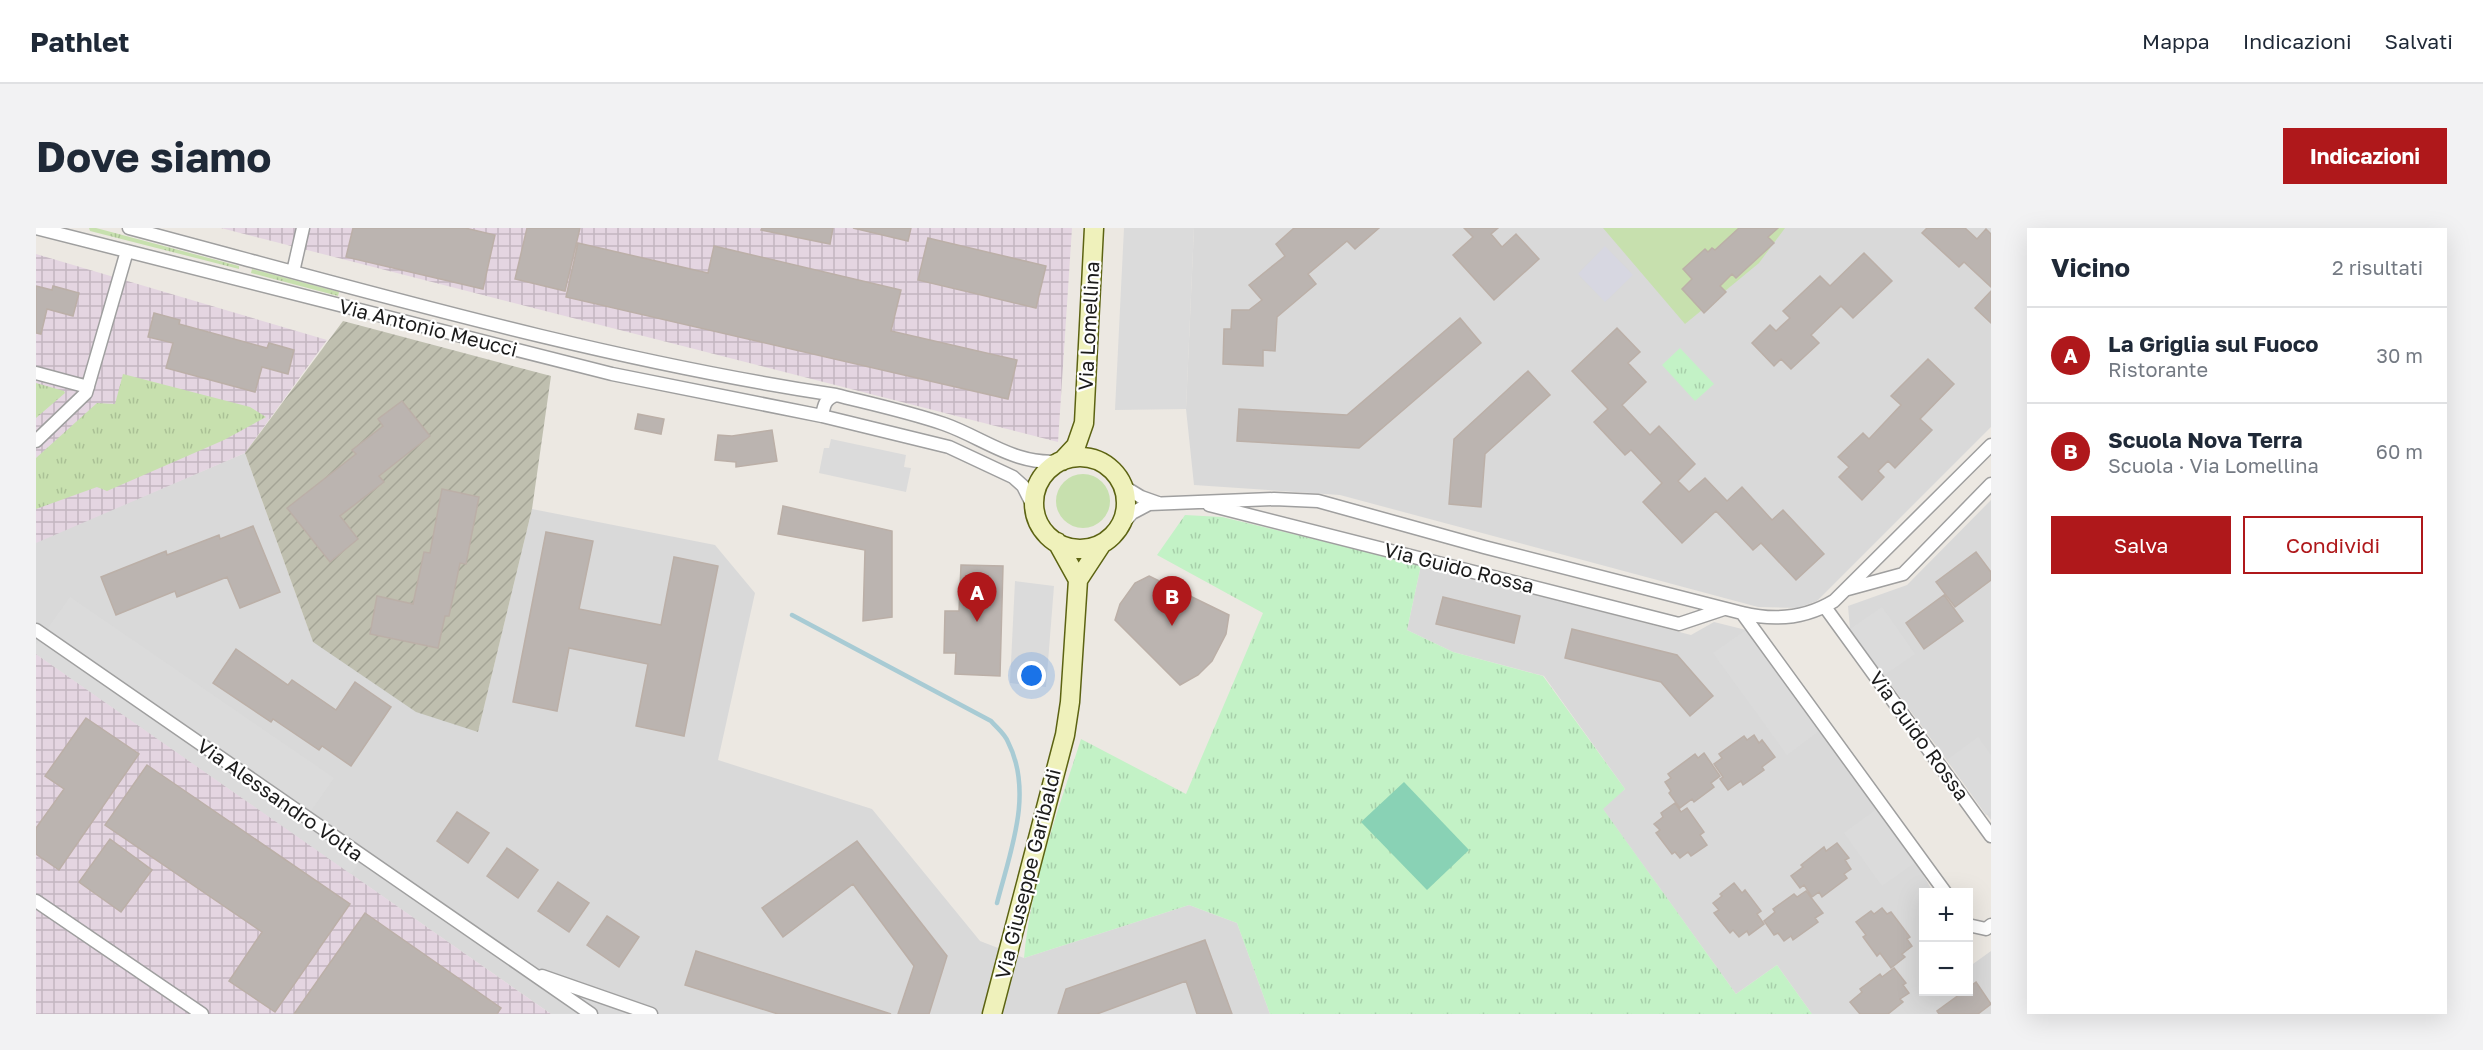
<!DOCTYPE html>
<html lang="it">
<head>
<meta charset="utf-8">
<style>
  body { margin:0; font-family:"Golos Text",sans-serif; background:#f2f2f3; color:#1f2937 }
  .controls { position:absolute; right:18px; bottom:18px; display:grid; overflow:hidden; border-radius:0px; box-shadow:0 6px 24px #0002 }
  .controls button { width:54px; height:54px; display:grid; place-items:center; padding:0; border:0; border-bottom:2px solid #e0e1e3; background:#fff; color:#1f2937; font:30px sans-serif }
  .you { position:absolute; left:996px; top:448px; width:21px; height:21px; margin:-15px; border:4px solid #fff; border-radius:50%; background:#1a73e8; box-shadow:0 0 0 9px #1a73e833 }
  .badge { display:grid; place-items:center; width:39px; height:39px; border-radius:50%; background:#af181b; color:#fff; font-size:20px; font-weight:700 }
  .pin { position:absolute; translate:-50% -50px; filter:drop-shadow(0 2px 3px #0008) }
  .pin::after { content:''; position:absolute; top:32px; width:21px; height:18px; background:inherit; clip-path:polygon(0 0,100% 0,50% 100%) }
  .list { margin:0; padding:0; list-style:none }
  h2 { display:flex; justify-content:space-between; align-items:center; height:78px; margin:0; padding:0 24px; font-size:26px }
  h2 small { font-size:20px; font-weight:400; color:#747a83 }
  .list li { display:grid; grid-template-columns:39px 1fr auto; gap:18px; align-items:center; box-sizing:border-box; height:96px; padding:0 24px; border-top:2px solid #e0e1e3 }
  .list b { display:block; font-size:22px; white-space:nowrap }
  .list p { margin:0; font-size:20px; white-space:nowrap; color:#747a83 }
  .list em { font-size:20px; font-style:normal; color:#747a83 }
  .actions { display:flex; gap:12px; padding:18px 24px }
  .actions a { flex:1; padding:14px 0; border:2px solid #af181b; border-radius:0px; text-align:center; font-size:21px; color:#af181b }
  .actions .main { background:#af181b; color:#fff }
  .map { position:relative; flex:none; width:1955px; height:786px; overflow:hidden; border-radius:0px }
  header { display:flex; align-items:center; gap:36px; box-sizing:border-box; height:84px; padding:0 30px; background:#fff; border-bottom:2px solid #e0e1e3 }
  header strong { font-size:28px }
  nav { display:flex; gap:33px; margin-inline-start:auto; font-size:21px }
  .intro { display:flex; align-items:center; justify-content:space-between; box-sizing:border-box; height:144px; padding:0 36px }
  h1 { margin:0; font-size:42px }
  .button { padding:15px 27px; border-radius:0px; background:#af181b; color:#fff; font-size:21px; font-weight:700 }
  main { display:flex; gap:36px; padding:0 36px }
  aside { flex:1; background:#fff; border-radius:0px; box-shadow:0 6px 24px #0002 }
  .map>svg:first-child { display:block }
  .residential { fill:#d9d9d9 }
  .industrial { fill:url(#industrial-grid) }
  .construction { fill:url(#construction-furrows) }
  .grass { fill:url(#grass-tufts) }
  .park { fill:url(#park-tufts) }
  .garden { fill:#c7e0ae }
  .pitch { fill:#89d2b5 }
  .parking { fill:#dbdbdb }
  .plaza { fill:#d7d7e1 }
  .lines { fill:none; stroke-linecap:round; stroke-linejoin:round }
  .stream { stroke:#a8cbd4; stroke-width:4.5 }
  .building { fill:#bbb4b0; stroke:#bbafa7; stroke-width:1.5 }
  .street-casing { stroke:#9f9f9f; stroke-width:15 }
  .secondary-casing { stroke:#5c6312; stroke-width:21 }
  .street { stroke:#fff; stroke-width:12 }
  .secondary { stroke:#eff1bb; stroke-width:18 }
  .labels { text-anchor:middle; stroke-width:4.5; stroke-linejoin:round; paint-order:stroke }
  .street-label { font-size:20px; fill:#1b1b1b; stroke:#fff }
</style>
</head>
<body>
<header>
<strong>Pathlet</strong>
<nav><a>Mappa</a><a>Indicazioni</a><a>Salvati</a></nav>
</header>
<div class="intro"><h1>Dove siamo</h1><a class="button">Indicazioni</a></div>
<main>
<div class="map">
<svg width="1955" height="786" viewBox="0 0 1955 786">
  <defs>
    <pattern id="industrial-grid" width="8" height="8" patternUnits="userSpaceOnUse" patternTransform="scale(1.5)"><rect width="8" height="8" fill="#e4d5e1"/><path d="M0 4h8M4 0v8" fill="none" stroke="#c3b6c0"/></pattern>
    <pattern id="construction-furrows" width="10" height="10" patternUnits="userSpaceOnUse" patternTransform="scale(1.5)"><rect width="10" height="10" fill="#bfbfaf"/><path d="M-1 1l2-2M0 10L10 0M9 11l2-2" fill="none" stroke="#a4a496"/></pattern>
    <pattern id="grass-tufts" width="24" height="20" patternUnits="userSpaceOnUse" patternTransform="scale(1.5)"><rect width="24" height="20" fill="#c7e0ae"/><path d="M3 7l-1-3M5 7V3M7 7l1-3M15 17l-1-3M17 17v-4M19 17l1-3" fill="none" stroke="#aac095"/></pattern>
    <pattern id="park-tufts" width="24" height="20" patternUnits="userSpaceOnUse" patternTransform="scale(1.5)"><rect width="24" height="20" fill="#c3f2c6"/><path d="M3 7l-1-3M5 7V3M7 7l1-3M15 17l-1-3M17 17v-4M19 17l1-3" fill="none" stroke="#a7cfaa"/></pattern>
  </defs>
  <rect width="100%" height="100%" fill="#ece8e2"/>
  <path class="residential" d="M1158 0H1955V199L1781 373 1762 380 1722 379 1304 267 1158 257 1150 181Z
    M209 225 277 414 442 504 496 281 679 317 719 365 682 532 836 581 944 713 988 730 1153 677 1201 695 1234 786H515L0 426V314Z
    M1955 272V592L1814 401 1812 378 1871 357Z
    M1385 337 1655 407 1678 394 1710 402 1880 634 1897 664H1888V764H1932L1933 730 1937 736 1955 723V786H1776L1741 737 1700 766 1566 580 1589 561 1508 448 1417 424 1371 402Z"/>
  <path class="industrial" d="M185 0H1036L1022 214Z
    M0 26 291 112 209 225 0 315Z
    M0 426 315 646 515 786H0Z"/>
  <path class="construction" d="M307 93 515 148 496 281 442 504 380 484 277 414 209 225Z"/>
  <path class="grass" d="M53 0H60L203 38V41L54 3Z
    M216 41 303 64 302 68 215 45Z
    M87 146 214 179 230 189 188 212 71 263 61 259 0 281V230L61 175 79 176Z
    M0 155 28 163 29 165 0 190Z"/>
  <path class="park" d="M1644 120 1678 156 1659 173 1626 137Z
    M1149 287 1186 289 1385 337 1371 402 1417 424 1507 448 1589 561 1567 581 1700 766 1741 737 1776 786H1234L1201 695 1153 677 988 730C995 655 1022 583 1045 511L1150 566 1227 385 1121 327Z"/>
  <path class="garden" d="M1567 0H1749L1723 35 1649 96Z
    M1020 273a27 27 0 1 1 54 0a27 27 0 1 1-54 0Z"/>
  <path class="pitch" d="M1368 554 1433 622 1391 662 1325 594Z"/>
  <path class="parking" d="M1088 0H1158L1150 181 1079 182Z
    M795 211 870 227 868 239 875 240 870 264 783 245 788 220H793Z
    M979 353 1018 358 1010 459 974 455Z
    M34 369 298 550 270 590 327 630 315 646 0 426V417Z
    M1846 379 1879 426 1847 448 1814 401Z
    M1710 402 1783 503 1751 527 1677 425Z
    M1942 509 1955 527V583L1950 587 1911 532Z
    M1842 580 1880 634 1846 658 1808 605Z"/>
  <path class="plaza" d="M1569 18 1597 47 1569 74 1542 46Z"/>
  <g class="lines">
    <path class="stream" d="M756 387 955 493C960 499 969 506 972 514 998 565 974 624 961 675"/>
  </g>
  <path class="building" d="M317 0H429L459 7 447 61 310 29Z
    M491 0H544L529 63 479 51Z
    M726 0H797L794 16 725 2Z
    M817 0H875L872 13Z
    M1258 0H1343L1319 21 1311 13 1272 46 1280 56 1241 89 1239 123 1227 122V138L1187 136 1188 101H1195L1196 82H1213L1226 72 1213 57 1249 28 1240 16Z
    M1428 0H1462L1455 6 1466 19 1480 6 1503 31 1458 72 1417 27 1437 9Z
    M1703 0H1742L1732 9 1738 15 1700 50 1696 46 1684 58 1690 64 1668 85 1646 61 1656 51 1647 41 1669 21 1672 24 1676 20 1679 22Z
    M1891 0H1929L1941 11 1950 1 1955 6V59L1928 34 1923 39 1886 5Z
    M892 10 1010 38 1000 80 882 52Z
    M542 15 672 45 678 18 865 62 855 103 981 132 972 171 530 69Z
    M1828 25 1856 53 1817 90 1805 78 1775 107 1783 115 1755 141 1745 131 1738 138 1716 115 1734 97 1740 103 1754 90 1747 83 1784 48 1794 58Z
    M0 58 16 62 17 58 43 65 37 88 11 81 5 106 0 105Z
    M1955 63V95L1939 80Z
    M118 85 144 92 143 96 231 120 233 115 258 122 252 146 226 139 219 164 130 140 137 115 112 109Z
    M1424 90 1445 115 1323 220 1201 213 1203 181 1311 187Z
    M1581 100 1604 124 1592 135 1610 154 1586 177 1614 207 1623 198 1659 236 1642 253 1653 264 1669 250 1691 273 1706 259 1736 292 1747 282 1788 326 1760 352 1725 315 1717 322 1680 283 1646 315 1607 274 1626 255 1595 222 1589 227 1558 194 1572 181 1536 143Z
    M1892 131 1918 156 1884 191 1896 202 1859 240 1852 233 1842 243 1848 249 1826 272 1803 249 1813 239 1802 229 1827 205 1833 211 1865 177 1855 168Z
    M1492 143 1514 167 1449 226 1445 279 1413 276 1418 211Z
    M366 173 394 208 343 248 348 254 304 288 322 311 294 334 251 280 320 226 316 222 347 198 342 191Z
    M602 186 628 191 625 206 599 201Z
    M736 202 741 233 700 239V234L679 232 682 207 696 208Z
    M406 261 443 269 430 336 424 335 413 388H409L402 420 334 406 341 368 377 376 388 324 394 325Z
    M747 278 856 303V389L827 393 829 322 742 306Z
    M217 298 244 364 204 380 191 349 141 369 139 363 80 387 65 349 130 323 131 327 183 307 184 311Z
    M510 304 557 313 543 381 625 397 638 329 682 338 648 508 600 498 612 436 533 420 521 483 477 474Z
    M1940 324 1955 344V352L1919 379 1900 354Z
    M925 337 967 338 964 448 919 446 920 425H908L909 383H923Z
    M1113 348 1193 387 1190 406 1176 433 1162 447 1144 457 1079 392 1084 376 1099 355Z
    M1908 367 1927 393 1888 421 1870 395Z
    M1407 369 1484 388 1478 415 1400 396Z
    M1536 401 1641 427 1677 468 1654 488 1625 454 1529 430Z
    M200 421 252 457 256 452 300 482 319 454 355 479 315 538 286 518 283 522 237 491 235 494 177 455Z
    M50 490 103 526 23 642 0 626V600L28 561 9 548Z
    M1718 507 1723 515 1726 512 1739 529 1726 539 1728 542 1707 557 1705 553 1692 562 1684 551 1687 549 1678 536 1686 530 1683 526 1708 508 1711 512Z
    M1668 525 1684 548 1675 555 1678 559 1658 574 1656 571 1644 580 1633 565 1635 563 1629 554 1635 550 1632 546 1659 526 1662 530Z
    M111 537 314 676 239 784 193 753 226 704 69 597Z
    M1639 575 1645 584 1651 580 1668 604 1664 607 1671 617 1655 628 1652 624 1644 630 1639 624 1636 626 1620 605 1624 602 1618 596 1627 589 1625 585Z
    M421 584 453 605 432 635 401 613Z
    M74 611 116 642 85 684 43 654Z
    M821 613 911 728 893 786H862L878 738 817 656 747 709 726 680Z
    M1801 615 1813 630 1809 632 1815 641 1808 646 1811 650 1786 669 1783 664 1776 669 1768 657 1764 660 1755 648 1767 639 1765 637 1788 619 1790 623Z
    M471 620 502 642 482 670 451 648Z
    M522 654 553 675 533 704 502 683Z
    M1698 655 1706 665 1709 662 1725 683 1721 686 1728 696 1713 707 1711 703 1703 709 1697 702 1694 705 1678 685 1683 682 1677 675 1686 668 1684 666Z
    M1770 663 1787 685 1779 690 1782 694 1757 712 1755 708 1748 713 1742 705 1738 707 1728 693 1739 684 1737 681 1758 666 1761 669Z
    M1846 680 1851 686 1855 684 1874 709 1871 711 1876 718 1866 726 1869 729 1855 740 1844 725 1841 728 1827 709 1830 707 1820 694 1835 683 1838 686Z
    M329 685 465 780 461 786H258Z
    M571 688 603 709 583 739 551 717Z
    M1169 712 1196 786H1161L1150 753 1061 786H1022L1030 761Z
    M660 723 855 786H742L649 757Z
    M1858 740 1870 755 1867 757 1873 765 1864 771 1867 774 1852 786H1824L1814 774 1826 764 1824 761 1844 746 1846 749Z
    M1940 754 1955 776 1942 786H1903L1901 783 1927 764H1932V760Z"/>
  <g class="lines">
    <g class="street-casing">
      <path id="street" d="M0 0 576 146 786 188
        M93 0C327 62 561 131 800 167
        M257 44 267 0
        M0 145 52 159
        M0 213 50 165 91 23
        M1087 258 1105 269 1122 275
        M1173 277 1643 396 1688 381
        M998 280 987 258 977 249 913 219 786 188C788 177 789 171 800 167 836 176 873 184 908 196 948 210 981 239 1026 233
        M1085 298 1096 285 1113 276 1238 271 1282 273 1448 319 1706 385C1738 393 1770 390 1798 373L1955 217
        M1812 361 1867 346 1955 256
        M1789 379 1955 608
        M1706 385 1909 664
        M0 402 555 786
        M0 673 166 786
        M1932 697 1950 701 1955 697
        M506 748 615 786"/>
    </g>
    <g class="secondary-casing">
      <path id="secondary" d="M998 275a46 46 0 1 1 92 0a46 46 0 1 1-92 0Z
        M1026 233 1040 218 1048 195 1058 0
        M1021 314 1042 352
        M956 786 1029 507 1034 474 1042 352 1065 317"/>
    </g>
    <use href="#street" class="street"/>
    <use href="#secondary" class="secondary"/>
  </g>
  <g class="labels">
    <g class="street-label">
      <text transform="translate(1053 98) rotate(-87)" y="7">Via Lomellina</text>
      <text transform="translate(392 100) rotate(14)" y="7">Via Antonio Meucci</text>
      <text transform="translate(1423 340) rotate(14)" y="7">Via Guido Rossa</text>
      <text transform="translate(1883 508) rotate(54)" y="7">Via Guido Rossa</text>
      <text transform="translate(244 572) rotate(35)" y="7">Via Alessandro Volta</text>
      <text transform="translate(992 646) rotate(-76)" y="7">Via Giuseppe Garibaldi</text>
    </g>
  </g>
</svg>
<div class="controls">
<button>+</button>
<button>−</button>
</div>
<div class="you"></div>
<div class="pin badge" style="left:941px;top:394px">A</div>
<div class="pin badge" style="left:1136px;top:398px">B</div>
</div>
<aside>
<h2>Vicino<small>2 risultati</small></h2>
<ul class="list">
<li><span class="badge">A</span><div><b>La Griglia sul Fuoco</b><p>Ristorante</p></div><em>30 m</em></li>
<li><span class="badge">B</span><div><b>Scuola Nova Terra</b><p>Scuola · Via Lomellina</p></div><em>60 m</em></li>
</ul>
<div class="actions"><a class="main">Salva</a><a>Condividi</a></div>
</aside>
</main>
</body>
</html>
